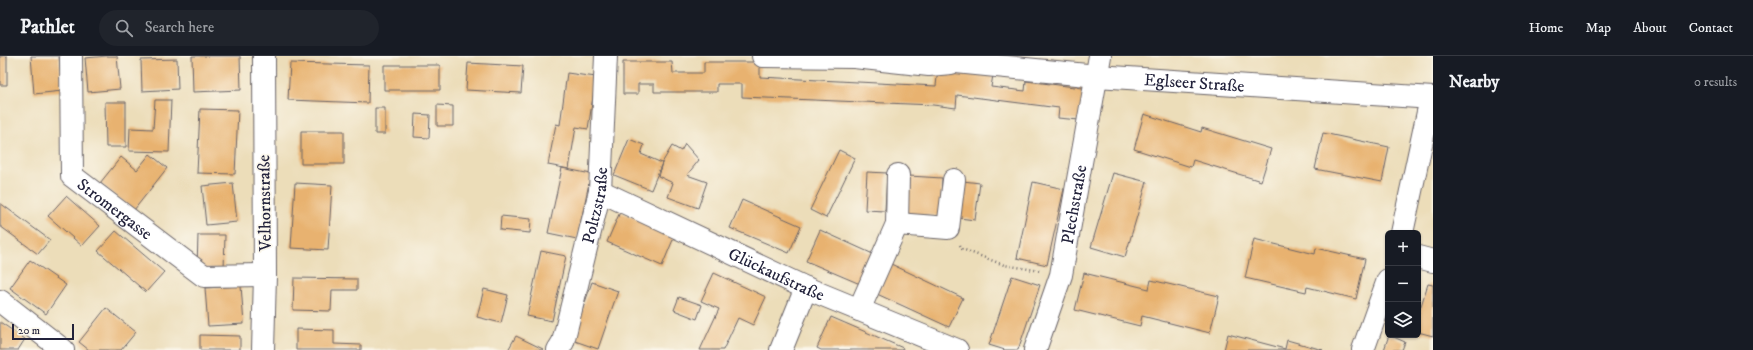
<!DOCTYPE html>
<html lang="en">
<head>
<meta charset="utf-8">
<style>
  body { margin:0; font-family:"IM FELL DW Pica",serif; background:#20242c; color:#f1f3f6 }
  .controls { position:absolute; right:12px; bottom:12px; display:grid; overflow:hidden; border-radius:6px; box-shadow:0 1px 3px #0004 }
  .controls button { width:36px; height:36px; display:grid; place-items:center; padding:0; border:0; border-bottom:1px solid #363941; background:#171b24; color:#f1f3f6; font:20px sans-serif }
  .scale { position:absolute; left:12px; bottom:10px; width:62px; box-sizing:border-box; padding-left:4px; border:2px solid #22223b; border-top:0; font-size:11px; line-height:14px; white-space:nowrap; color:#22223b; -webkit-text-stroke:3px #fbf7ec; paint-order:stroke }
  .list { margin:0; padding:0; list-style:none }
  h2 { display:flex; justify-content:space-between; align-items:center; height:52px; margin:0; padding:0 16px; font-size:17px }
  h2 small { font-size:13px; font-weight:400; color:#9ea1a6 }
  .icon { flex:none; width:22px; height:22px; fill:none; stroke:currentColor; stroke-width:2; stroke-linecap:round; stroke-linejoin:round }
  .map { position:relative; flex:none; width:1433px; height:294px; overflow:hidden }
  header { display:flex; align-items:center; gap:24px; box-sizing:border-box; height:56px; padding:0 20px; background:#171b24; border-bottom:1px solid #363941 }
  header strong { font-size:19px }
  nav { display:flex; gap:22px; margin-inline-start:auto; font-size:14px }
  .search { width:280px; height:36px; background:#20242c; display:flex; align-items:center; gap:10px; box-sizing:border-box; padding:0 14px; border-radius:22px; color:#9ea1a6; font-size:15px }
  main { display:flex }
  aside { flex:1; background:#171b24 }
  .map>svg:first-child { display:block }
  .building { fill:#e8b270 }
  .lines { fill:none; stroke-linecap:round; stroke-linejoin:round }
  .minor-casing { stroke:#696367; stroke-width:24 }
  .path { stroke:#696367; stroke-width:2.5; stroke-dasharray:1 3; stroke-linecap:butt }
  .minor { stroke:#fff; stroke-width:22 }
  .labels { text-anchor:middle; stroke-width:3.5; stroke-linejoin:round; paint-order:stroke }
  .street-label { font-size:17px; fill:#22223b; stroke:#fbf7ec }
</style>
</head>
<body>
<header>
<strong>Pathlet</strong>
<div class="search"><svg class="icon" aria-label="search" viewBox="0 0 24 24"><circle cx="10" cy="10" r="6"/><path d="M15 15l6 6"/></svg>Search here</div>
<nav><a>Home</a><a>Map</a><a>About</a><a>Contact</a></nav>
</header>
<main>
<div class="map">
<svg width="1433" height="294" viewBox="0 0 1433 294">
  <rect width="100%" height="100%" fill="#fbf7ec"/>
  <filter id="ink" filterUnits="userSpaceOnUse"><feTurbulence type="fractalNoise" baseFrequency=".025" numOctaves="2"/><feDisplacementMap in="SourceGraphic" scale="8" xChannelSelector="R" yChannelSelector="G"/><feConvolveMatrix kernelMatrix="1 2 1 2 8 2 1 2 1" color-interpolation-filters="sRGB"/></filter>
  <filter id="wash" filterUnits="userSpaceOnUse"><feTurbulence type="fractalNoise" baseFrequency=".012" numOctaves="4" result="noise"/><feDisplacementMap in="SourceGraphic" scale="16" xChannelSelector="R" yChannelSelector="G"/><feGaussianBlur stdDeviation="0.9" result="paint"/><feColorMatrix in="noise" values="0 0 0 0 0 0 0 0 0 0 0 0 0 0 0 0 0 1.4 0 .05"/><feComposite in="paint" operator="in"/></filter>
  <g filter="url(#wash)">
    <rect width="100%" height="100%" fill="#ecddb9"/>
    <g id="blocks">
      <path class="building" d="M0 0H7V29H0Z
        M31 0H59L62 35 34 38Z
        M107 0H117L120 33 88 36 85 2Z
        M192 0H240L241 34 193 36Z
        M177 3 178 33 142 35 141 4Z
        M623 6H672L673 17H704V6H760V21L936 30 938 12 993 19 991 31 1025 35 1026 25 1083 32 1079 64 1058 62 1059 52 957 39 956 52 933 49 742 41V28H717V36H654V28H638V38H623Z
        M290 7 369 9 368 47 288 44Z
        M468 7 523 10 521 37 466 34Z
        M384 9H440V34H384Z
        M567 17 596 21 588 73 576 71 569 113 548 109 556 68 560 69Z
        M155 44H171L169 96 129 95 130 72 153 73Z
        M105 46H126V91H106Z
        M437 49 453 50V70H437Z
        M375 52H385V78H375Z
        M200 53 238 54 235 118 197 117Z
        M415 58 430 59 429 82 414 81Z
        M1144 58 1201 76 1202 72 1271 93 1261 125 1193 104 1191 111 1134 93Z
        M301 75H344V108H301Z
        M1323 77 1389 91 1382 126 1315 113Z
        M629 83 644 89 641 98 662 107 651 134 614 119Z
        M685 88 699 104 687 119 707 126 698 152 668 141 673 127 658 120 662 107 672 90 681 95Z
        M839 94 855 102 826 162 810 154Z
        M150 98 167 112 134 154 100 127 121 101 137 114Z
        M562 112 591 118 577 183 548 177Z
        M867 116 887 117 885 155 865 154Z
        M1113 117 1147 126 1125 201 1091 191Z
        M909 120 942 122 940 160 906 158Z
        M963 125 980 127 975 164 959 162Z
        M1033 126 1064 133 1047 209 1017 202Z
        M233 127 237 166 206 169 202 130Z
        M295 127 332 129 328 194 291 192Z
        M66 140 100 170 82 190 48 160Z
        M742 144 801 170 789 197 730 172Z
        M0 147 50 184 38 198 0 170Z
        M620 156 675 179 662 210 607 186Z
        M501 160 531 163 530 177 500 174Z
        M820 174 873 198 860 228 806 205Z
        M116 175 164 216 146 236 98 195Z
        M198 179H225L224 213 197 212Z
        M1254 183 1315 198 1316 192 1365 203 1356 243 1307 231 1306 236 1245 222Z
        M541 195 566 200 552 265 527 260Z
        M30 204 66 229 46 258 10 232Z
        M891 208 963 242 949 271 877 238Z
        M714 217 766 241 753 269 738 262 723 294H700L719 253 701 245Z
        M1084 217 1149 233 1151 224 1219 240 1210 277 1142 260 1140 270 1075 254Z
        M1012 220 1040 229 1018 294H1005L989 289Z
        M294 222 357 223V234H332L331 255 293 254Z
        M592 226 618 235 598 293 572 284Z
        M1428 228 1433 229V280L1418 276V259Z
        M241 230 244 268 208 270 205 232Z
        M484 233 508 239 501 267 477 261Z
        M679 241 702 249 697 263 674 254Z
        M106 252 136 276 121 294H89L79 286Z
        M831 261 903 292 902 294H821L817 292Z
        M0 266 25 283 18 294H0Z
        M296 273 334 274V288L361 289V294H296Z
        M1228 278 1285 293 1287 284 1323 294H1224Z
        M200 279 240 280V294H200Z
        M1389 279 1405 286 1402 294H1384Z
        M516 280 543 293 542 294H508Z"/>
    </g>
  </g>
  <g filter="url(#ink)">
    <use href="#blocks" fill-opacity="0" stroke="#696367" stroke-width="1"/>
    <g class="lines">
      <g class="minor-casing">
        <g id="minor">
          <path id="s1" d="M71 0 72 120 204 220 265 219"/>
          <path d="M763 0 854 1 929 9 951 7"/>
          <path id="s2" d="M934 0 956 6 1097 20 1433 42"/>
          <path id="s3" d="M600 135 806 232 957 294"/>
          <path d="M897 168 948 172 954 124"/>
          <path d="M1402 177 1431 42"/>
          <path d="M1418 201 1433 205"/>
          <path d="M0 245 63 294"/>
          <path d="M859 254 897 168 898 119"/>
          <path d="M263 294 265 219 264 0"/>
          <path id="s4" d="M558 294 563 286 600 135 606 0"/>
          <path d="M781 294 806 232"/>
          <path id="s5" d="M1035 294 1061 219 1100 0"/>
          <path d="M1363 294 1388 224"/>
        </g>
      </g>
      <path class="path" d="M960 189 962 193 1004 209 1041 215"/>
      <use href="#minor" class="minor"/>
    </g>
  </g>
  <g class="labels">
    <g class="street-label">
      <text dy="6" stroke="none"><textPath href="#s2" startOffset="262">Eglseer Straße</textPath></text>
      <text transform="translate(264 147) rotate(-91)" y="6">Velhornstraße</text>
      <text dy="6" stroke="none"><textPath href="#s4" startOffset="150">Poltzstraße</textPath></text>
      <text dy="6" stroke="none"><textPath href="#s5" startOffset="151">Plechstraße</textPath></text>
      <text dy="6" stroke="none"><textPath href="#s1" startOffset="174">Stromergasse</textPath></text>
      <text dy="6" stroke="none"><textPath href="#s3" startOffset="195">Glückaufstraße</textPath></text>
    </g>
  </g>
</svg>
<div class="controls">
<button>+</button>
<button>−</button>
<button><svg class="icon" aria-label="layers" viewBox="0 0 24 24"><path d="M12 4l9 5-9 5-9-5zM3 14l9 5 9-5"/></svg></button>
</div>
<div class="scale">20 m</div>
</div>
<aside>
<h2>Nearby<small>0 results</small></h2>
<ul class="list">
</ul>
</aside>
</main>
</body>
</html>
